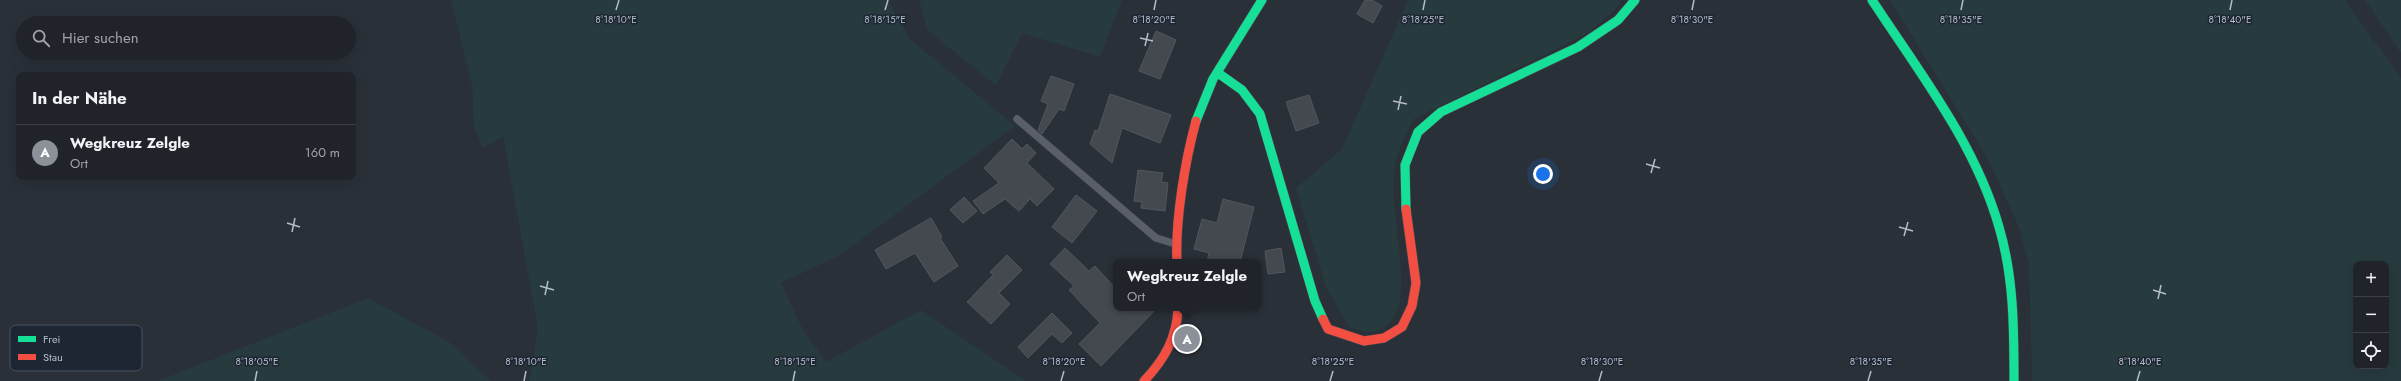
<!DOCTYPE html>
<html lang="de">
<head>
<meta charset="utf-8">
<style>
  body { margin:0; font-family:Jost,sans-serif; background:#2d3036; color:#f1f3f6 }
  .controls { position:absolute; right:12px; bottom:12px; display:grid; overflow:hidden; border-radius:8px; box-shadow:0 4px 16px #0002 }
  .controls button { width:36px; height:36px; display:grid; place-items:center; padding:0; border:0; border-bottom:1px solid #3d4147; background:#20242a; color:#f1f3f6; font:20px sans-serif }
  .you { position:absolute; left:1543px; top:174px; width:14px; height:14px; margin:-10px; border:3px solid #fff; border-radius:50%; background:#1a73e8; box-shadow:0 0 0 6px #1a73e833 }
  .badge { display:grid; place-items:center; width:26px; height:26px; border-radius:50%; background:#8c9099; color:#fff; font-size:13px; font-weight:700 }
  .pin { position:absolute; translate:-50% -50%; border:2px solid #fff; box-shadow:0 1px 4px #0006 }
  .popup { position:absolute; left:1113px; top:259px; width:148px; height:52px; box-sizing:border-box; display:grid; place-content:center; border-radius:8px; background:#20242a; filter:drop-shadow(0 1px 3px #0005); font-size:13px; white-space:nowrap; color:#a2a4a8 }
  .popup b { font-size:15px; color:#f1f3f6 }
  .popup::after { content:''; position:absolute; left:50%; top:100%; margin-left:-8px; border:8px solid transparent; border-top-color:#20242a }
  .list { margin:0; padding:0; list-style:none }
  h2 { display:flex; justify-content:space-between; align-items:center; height:52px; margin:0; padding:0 16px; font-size:17px }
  h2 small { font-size:13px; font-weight:400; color:#a2a4a8 }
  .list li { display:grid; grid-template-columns:26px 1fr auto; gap:12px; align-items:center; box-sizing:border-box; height:56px; padding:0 16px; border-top:1px solid #3d4147 }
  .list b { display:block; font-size:15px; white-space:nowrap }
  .list p { margin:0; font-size:13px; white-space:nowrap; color:#a2a4a8 }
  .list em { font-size:13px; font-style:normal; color:#a2a4a8 }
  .icon { flex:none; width:22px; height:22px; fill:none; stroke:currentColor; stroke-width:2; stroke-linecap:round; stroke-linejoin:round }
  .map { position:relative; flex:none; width:2401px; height:381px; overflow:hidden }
  .search { position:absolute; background:#20242a; box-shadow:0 4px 16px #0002; left:16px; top:16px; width:340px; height:44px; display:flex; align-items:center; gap:10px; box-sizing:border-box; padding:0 14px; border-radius:22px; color:#a2a4a8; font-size:15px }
  .panel { position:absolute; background:#20242a; box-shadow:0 4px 16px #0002; left:16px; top:72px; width:340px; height:108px; border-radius:8px }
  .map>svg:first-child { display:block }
  .green { fill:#273a3e; fill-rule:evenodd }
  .building { fill:#444950; stroke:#52575f }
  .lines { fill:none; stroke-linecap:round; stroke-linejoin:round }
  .lane-casing { stroke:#484c53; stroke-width:8 }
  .fast-casing { stroke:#484c53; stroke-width:10 }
  .jam-casing { stroke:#484c53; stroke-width:10 }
  .lane { stroke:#5a5e66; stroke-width:7 }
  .fast { stroke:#16e098; stroke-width:9 }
  .jam { stroke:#f24e42; stroke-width:9 }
  .ticks { fill:none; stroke:#b4bcc9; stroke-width:1.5 }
  .key { fill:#1d2633; stroke:#4a5360; stroke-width:1 }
  .key-label { font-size:11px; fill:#b4bcc9 }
  .ticks-label { font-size:10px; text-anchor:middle; fill:#b4bcc9; stroke:#1d2633; stroke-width:3; stroke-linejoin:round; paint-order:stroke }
</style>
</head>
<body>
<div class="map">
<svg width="2401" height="381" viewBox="0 0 2401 381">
  <rect width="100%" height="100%" fill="#2a3038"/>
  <path class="green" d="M451 0H888L910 39 1015 126 840 255 781 283 802 328 826 362 921 310 1026 381H529L538 329 503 136 483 148 474 127 472 86Z
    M919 0H1122L1100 57 1022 33 996 85 927 30Z
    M1408 0H1622L1615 10 1588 33 1414 119C1406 134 1398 149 1395 166 1388 210 1409 269 1398 309 1395 318 1385 330 1376 332 1366 333 1358 330 1349 327L1326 287 1296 188 1342 149Z
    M1890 0H2346C2362 28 2384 51 2401 78V381H2032L2029 265 2019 227 1989 161ZM2356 264H2386V366H2356Z
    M2365 0H2401V53Z
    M368 298 449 342 491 381H158Z"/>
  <path class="building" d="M1365 0H1372L1382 6 1373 23 1357 14Z
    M1156 31 1176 40 1160 79 1139 71Z
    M1051 76 1074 84 1064 111 1059 109 1042 134 1038 130 1048 104 1041 101Z
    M1110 94 1171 115 1160 143 1122 128 1112 163 1090 144 1095 130 1098 131Z
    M1309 95 1319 123 1296 131 1286 102Z
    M1012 139 1022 149 1027 144 1036 153 1027 163 1054 189 1037 206 1030 199 1019 211 1005 199 983 214 973 201 999 183 984 168Z
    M1138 170 1163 173 1161 182 1168 183 1165 211 1141 208 1142 202 1134 201Z
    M1076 195 1097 211 1072 243 1052 227Z
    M964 197 977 211 963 223 950 210Z
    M1223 199 1254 207 1240 262H1207L1209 253 1194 249 1202 219 1217 223Z
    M931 218 942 237 940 238 958 266 934 282 915 253 886 269 875 250Z
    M1065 248 1089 271 1095 266 1116 289V308H1157L1101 366 1079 344 1100 323 1069 290 1074 286 1050 264Z
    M1281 248 1285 272 1268 274 1265 251Z
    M1007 255 1022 270 999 293 1010 304 991 324 967 302 993 275 990 272Z
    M1052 313 1072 333 1062 343 1052 334 1028 358 1018 347Z"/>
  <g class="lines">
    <g class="lane-casing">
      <path id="lane" d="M1017 119 1156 238 1176 244"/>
    </g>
    <g class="fast-casing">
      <path id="fast" d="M1872 0C1919 72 1975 143 1999 227 2014 277 2014 330 2014 381
        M1218 73 1242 90 1260 114 1315 301 1323 319
        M1196 121 1213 79 1262 0
        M1406 209 1405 165 1418 132 1441 112 1578 47 1618 20 1635 0"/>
    </g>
    <g class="jam-casing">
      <path id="jam" d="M1177 262C1175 221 1185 161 1196 121
        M1323 319 1328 329 1364 341 1384 338 1402 327 1412 306 1416 283 1406 209
        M1144 381C1164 360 1177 338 1178 308"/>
    </g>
    <use href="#lane" class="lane"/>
    <use href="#fast" class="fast"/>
    <use href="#jam" class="jam"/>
  </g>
  <path class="ticks" d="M616 10 619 0M885 10 888 0M1154 10 1156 0M1423 10 1425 0M1692 10 1694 0M1961 10 1963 0M2230 10 2232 0M1140 38 1153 41M1145 46 1148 33M1393 101 1407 104M1398 110 1401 96M1646 164 1660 168M1651 173 1655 159M287 223 300 227M1899 227 1913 231M292 232 295 218M1904 236 1908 222M540 286 554 290M2153 290 2166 294M545 295 548 281M2158 299 2161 285M255 381 257 371M524 381 526 371M793 381 795 371M1061 381 1064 371M1330 381 1333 371M1599 381 1602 371M1868 381 1871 371M2137 381 2140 371"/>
  <rect x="10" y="325" width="132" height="46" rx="6" class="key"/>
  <rect x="18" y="336" width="18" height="6" fill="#16e098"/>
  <rect x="18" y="354" width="18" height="6" fill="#f24e42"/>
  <g class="key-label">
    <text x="43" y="343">Frei</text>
    <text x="43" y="361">Stau</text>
  </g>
  <g class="ticks-label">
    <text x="616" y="23">8°18'10"E</text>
    <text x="885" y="23">8°18'15"E</text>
    <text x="1154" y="23">8°18'20"E</text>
    <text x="1423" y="23">8°18'25"E</text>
    <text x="1692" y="23">8°18'30"E</text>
    <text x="1961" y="23">8°18'35"E</text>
    <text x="2230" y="23">8°18'40"E</text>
    <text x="257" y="365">8°18'05"E</text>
    <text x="526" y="365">8°18'10"E</text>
    <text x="795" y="365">8°18'15"E</text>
    <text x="1064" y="365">8°18'20"E</text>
    <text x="1333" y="365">8°18'25"E</text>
    <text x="1602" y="365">8°18'30"E</text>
    <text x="1871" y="365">8°18'35"E</text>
    <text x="2140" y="365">8°18'40"E</text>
  </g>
</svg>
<div class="controls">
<button>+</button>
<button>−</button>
<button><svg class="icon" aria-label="locate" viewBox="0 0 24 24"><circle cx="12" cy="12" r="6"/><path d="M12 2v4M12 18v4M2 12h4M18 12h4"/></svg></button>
</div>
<div class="you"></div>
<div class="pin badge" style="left:1187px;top:339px">A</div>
<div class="popup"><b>Wegkreuz Zelgle</b>Ort</div>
<div class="search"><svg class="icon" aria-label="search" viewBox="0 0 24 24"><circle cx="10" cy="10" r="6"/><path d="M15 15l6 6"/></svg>Hier suchen</div>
<section class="panel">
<h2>In der Nähe<small></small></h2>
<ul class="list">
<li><span class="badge">A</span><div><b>Wegkreuz Zelgle</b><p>Ort</p></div><em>160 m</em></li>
</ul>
</section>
</div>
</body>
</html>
